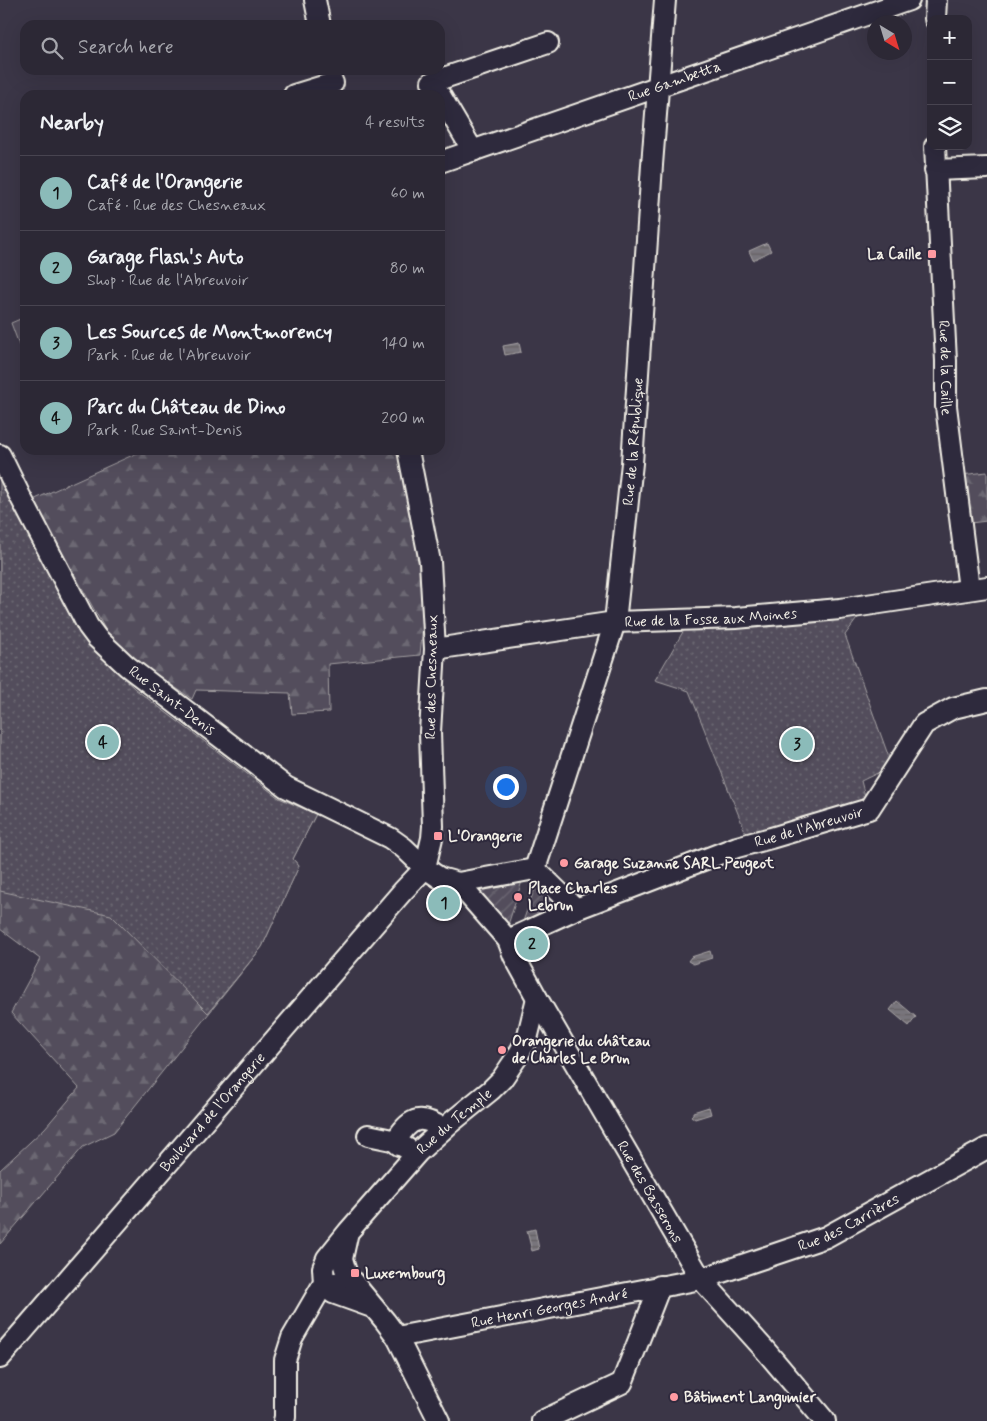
<!DOCTYPE html>
<html lang="en">
<head>
<meta charset="utf-8">
<style>
  body { margin:0; font-family:Mynerve,sans-serif; background:#383441; color:#f1f3f6 }
  .controls { position:absolute; right:15px; top:15px; display:grid; overflow:hidden; border-radius:10px; box-shadow:0 5px 20px #0002 }
  .controls button { width:45px; height:45px; display:grid; place-items:center; padding:0; border:0; border-bottom:1px solid #484450; background:#2c2835; color:#f1f3f6; font:25px sans-serif }
  .compass { position:absolute; left:867px; top:15px; width:45px; height:45px; border-radius:50%; background:#2c2835; box-shadow:0 5px 20px #0002; rotate:142deg }
  .you { position:absolute; left:505px; top:786px; width:18px; height:18px; margin:-12px; border:4px solid #fff; border-radius:50%; background:#1a73e8; box-shadow:0 0 0 8px #1a73e833 }
  .badge { display:grid; place-items:center; width:32px; height:32px; border-radius:50%; background:#8bbbb9; color:#111; font-size:16px; font-weight:700 }
  .pin { position:absolute; translate:-50% -50%; border:2px solid #fff; box-shadow:0 1px 5px #0006 }
  .list { margin:0; padding:0; list-style:none }
  h2 { display:flex; justify-content:space-between; align-items:center; height:65px; margin:0; padding:0 20px; font-size:21px }
  h2 small { font-size:16px; font-weight:400; color:#a6a6ad }
  .list li { display:grid; grid-template-columns:32px 1fr auto; gap:15px; align-items:center; box-sizing:border-box; height:75px; padding:0 20px; border-top:1px solid #484450 }
  .list b { display:block; font-size:19px; white-space:nowrap }
  .list p { margin:0; font-size:16px; white-space:nowrap; color:#a6a6ad }
  .list em { font-size:16px; font-style:normal; color:#a6a6ad }
  .icon { flex:none; width:28px; height:28px; fill:none; stroke:currentColor; stroke-width:2; stroke-linecap:round; stroke-linejoin:round }
  .map { position:relative; flex:none; width:987px; height:1421px; overflow:hidden }
  .search { position:absolute; background:#2c2835; box-shadow:0 5px 20px #0002; left:20px; top:20px; width:425px; height:55px; display:flex; align-items:center; gap:12px; box-sizing:border-box; padding:0 18px; border-radius:15px; color:#a6a6ad; font-size:19px }
  .panel { position:absolute; background:#2c2835; box-shadow:0 5px 20px #0002; left:20px; top:90px; width:425px; height:365px; border-radius:15px }
  .map>svg:first-child { display:block }
  .grass { fill:#534e5c; stroke:#a4a0a2 }
  .forest { fill:url(#forest-firs); stroke:#a4a0a2 }
  .park { fill:url(#park-dots); stroke:#a4a0a2 }
  .garden { fill:url(#garden-furrows); stroke:#a4a0a2 }
  .water { fill:url(#water-rules); stroke:#aaa6a7 }
  .lines { fill:none; stroke-linecap:round; stroke-linejoin:round }
  .minor-casing { stroke:#f4f1e8; stroke-width:24 }
  .minor { stroke:#2f2a3d; stroke-width:20 }
  .poi-dot { fill:#ff9aa2; stroke:#2f2a3d; stroke-width:2 }
  .labels { text-anchor:middle; stroke-width:4; stroke-linejoin:round; paint-order:stroke }
  .street-label { font-size:15px; fill:#f4f1e8; stroke:#2f2a3d }
  .poi-label { font-size:15px; font-weight:bold; fill:#f4f1e8; stroke:#2f2a3d; text-anchor:start }
</style>
</head>
<body>
<div class="map">
<svg width="987" height="1421" viewBox="0 0 987 1421">
  <defs>
    <pattern id="forest-firs" width="22" height="20" patternUnits="userSpaceOnUse" patternTransform="scale(1.25)"><rect width="22" height="20" fill="#534e5c"/><path d="M5 1l3.5 6h-7zM16 11l3.5 6h-7z" fill="#6c6873"/></pattern>
    <pattern id="park-dots" width="8" height="8" patternUnits="userSpaceOnUse" patternTransform="scale(1.25)"><rect width="8" height="8" fill="#534e5c"/><path d="M2 2h.1M6 6h.1" fill="none" stroke="#6c6873" stroke-width="1.8" stroke-linecap="round"/></pattern>
    <pattern id="garden-furrows" width="10" height="10" patternUnits="userSpaceOnUse" patternTransform="scale(1.25)"><rect width="10" height="10" fill="#534e5c"/><path d="M-1 1l2-2M0 10L10 0M9 11l2-2" fill="none" stroke="#6c6873"/></pattern>
    <pattern id="water-rules" width="6" height="5" patternUnits="userSpaceOnUse" patternTransform="scale(1.25)"><rect width="6" height="5" fill="#78747b"/><path d="M0 2.5h6" fill="none" stroke="#636063"/></pattern>
  </defs>
  <rect width="100%" height="100%" fill="#3b3647"/>
  <filter id="ink" filterUnits="userSpaceOnUse"><feTurbulence type="fractalNoise" baseFrequency=".02" numOctaves="2"/><feDisplacementMap in="SourceGraphic" scale="10" xChannelSelector="R" yChannelSelector="G"/><feConvolveMatrix kernelMatrix="1 2 1 2 8 2 1 2 1" color-interpolation-filters="sRGB"/></filter>
  <g filter="url(#ink)">
    <path class="grass" d="M25 317V352L22 353 11 323Z"/>
    <path class="forest" d="M144 450H398L422 567 425 604 420 655 328 664 329 712 292 714 290 693 196 690 192 699 135 660 110 638 33 500Z
      M987 472V521L970 523 961 475Z
      M0 497 78 628 99 655 135 689 279 798 316 814 293 859 299 866 262 947 114 1132 83 1147 0 1244V1170L45 1128 79 1088 11 1013 40 959 0 929Z"/>
    <path class="park" d="M0 480 78 628 99 655 135 689 279 798 316 814 293 859 299 866 262 947 208 1013 111 915 0 891Z
      M859 616 845 635 892 766 861 781 867 804 747 836 689 691 655 680 684 630Z"/>
    <path class="garden" d="M523 878 507 928 472 888Z
      M537 882 563 906 521 927Z"/>
    <path class="water" d="M767 243 771 251 753 260 749 251Z
      M519 343 521 352 505 355 503 346Z
      M710 951 712 958 693 964 688 961 691 957Z
      M897 1001 916 1017 909 1026 890 1010Z
      M709 1107 711 1114 695 1119 691 1116 693 1114V1112Z
      M535 1229 539 1249 532 1251 527 1231Z"/>
    <g class="lines">
      <g class="minor-casing">
        <g id="minor">
          <path d="M315 0 320 25"/>
          <path d="M935 19 936 0"/>
          <path d="M432 82 548 43"/>
          <path d="M294 95 333 83"/>
          <path d="M440 95 473 151"/>
          <path id="s1" d="M935 146 946 361V406L969 589"/>
          <path id="s2" d="M440 162 909 0"/>
          <path d="M935 170 987 168"/>
          <path d="M408 450 430 562 435 649 430 732 433 826 432 838 425 868"/>
          <path id="s3" d="M0 455 20 496 88 626 97 638 127 666 286 787 390 838 404 848 425 868 440 878 458 883 508 940 514 956 537 998 701 1279 765 1350 825 1421"/>
          <path id="s4" d="M435 649 615 622 736 618 782 614 840 609 987 587"/>
          <path id="s5" d="M535 869 615 622 632 463 652 165 665 0"/>
          <path d="M535 869 576 909"/>
          <path d="M458 883 535 869"/>
          <path id="s6" d="M508 940 576 909 737 847 771 838 869 809 924 724 953 708 987 700"/>
          <path d="M368 1135 392 1140 408 1149"/>
          <path d="M399 1145 397 1139C411 1116 422 1115 443 1129"/>
          <path d="M347 1236 342 1259 347 1275 385 1321 397 1337 439 1421"/>
          <path id="s7" d="M372 1307 333 1293 324 1283 323 1268 327 1258 348 1232 418 1152 449 1124 491 1090 502 1079 517 1057 527 1039 537 998"/>
          <path id="s8" d="M397 1337 701 1279 826 1237 987 1148"/>
          <path id="s9" d="M0 1358 403 891 425 868"/>
          <path d="M284 1421 285 1417V1360L292 1338 324 1283H336"/>
          <path d="M542 1421 622 1383 660 1286"/>
        </g>
      </g>
      <use href="#minor" class="minor"/>
    </g>
  </g>
  <g class="poi-dot">
    <rect x="927" y="249" width="10" height="10" rx="2.5"/>
    <rect x="433" y="831" width="10" height="10" rx="2.5"/>
    <circle cx="564" cy="863" r="5"/>
    <circle cx="518" cy="897" r="5"/>
    <circle cx="502" cy="1050" r="5"/>
    <rect x="350" y="1268" width="10" height="10" rx="2.5"/>
    <circle cx="674" cy="1397" r="5"/>
  </g>
  <g class="labels">
    <g class="street-label">
      <text dy="5" stroke="none"><textPath href="#s2" startOffset="248">Rue Gambetta</textPath></text>
      <text dy="5" stroke="none"><textPath href="#s1" startOffset="222">Rue de la Caille</textPath></text>
      <text dy="5" stroke="none"><textPath href="#s5" startOffset="441">Rue de la République</textPath></text>
      <text dy="5" stroke="none"><textPath href="#s4" startOffset="278">Rue de la Fosse aux Moines</textPath></text>
      <text transform="translate(431 677) rotate(-89)" y="5">Rue des Chesneaux</text>
      <text dy="5" stroke="none"><textPath href="#s3" startOffset="305">Rue Saint-Denis</textPath></text>
      <text dy="5" stroke="none"><textPath href="#s6" startOffset="322">Rue de l'Abreuvoir</textPath></text>
      <text dy="5" stroke="none"><textPath href="#s9" startOffset="325">Boulevard de l'Orangerie</textPath></text>
      <text dy="5" stroke="none"><textPath href="#s7" startOffset="268">Rue du Temple</textPath></text>
      <text dy="5" stroke="none"><textPath href="#s3" startOffset="1012">Rue des Basserons</textPath></text>
      <text dy="5" stroke="none"><textPath href="#s8" startOffset="468">Rue des Carrières</textPath></text>
      <text dy="5" stroke="none"><textPath href="#s8" startOffset="155">Rue Henri Georges André</textPath></text>
    </g>
    <g class="poi-label">
      <text x="922" y="259" text-anchor="end">La Caille</text>
      <text x="448" y="841">L'Orangerie</text>
      <text x="574" y="868">Garage Suzanne SARL Peugeot</text>
      <text x="528" y="893">Place Charles<tspan x="528" dy="17">Lebrun</tspan></text>
      <text x="512" y="1046">Orangerie du château<tspan x="512" dy="17">de Charles Le Brun</tspan></text>
      <text x="365" y="1278">Luxembourg</text>
      <text x="684" y="1402">Bâtiment Langumier</text>
    </g>
  </g>
</svg>
<div class="controls">
<button>+</button>
<button>−</button>
<button><svg class="icon" aria-label="layers" viewBox="0 0 24 24"><path d="M12 4l9 5-9 5-9-5zM3 14l9 5 9-5"/></svg></button>
</div>
<svg class="compass" viewBox="-18 -18 36 36"><path d="M0-13l5 13h-10z" fill="#e53935"/><path d="M0 13l5-13h-10z" fill="#a6a6ad"/></svg>
<div class="you"></div>
<div class="pin badge" style="left:444px;top:903px">1</div>
<div class="pin badge" style="left:532px;top:944px">2</div>
<div class="pin badge" style="left:797px;top:744px">3</div>
<div class="pin badge" style="left:103px;top:742px">4</div>
<div class="search"><svg class="icon" aria-label="search" viewBox="0 0 24 24"><circle cx="10" cy="10" r="6"/><path d="M15 15l6 6"/></svg>Search here</div>
<section class="panel">
<h2>Nearby<small>4 results</small></h2>
<ul class="list">
<li><span class="badge">1</span><div><b>Café de l'Orangerie</b><p>Café · Rue des Chesneaux</p></div><em>60 m</em></li>
<li><span class="badge">2</span><div><b>Garage Flash's Auto</b><p>Shop · Rue de l'Abreuvoir</p></div><em>80 m</em></li>
<li><span class="badge">3</span><div><b>Les Sources de Montmorency</b><p>Park · Rue de l'Abreuvoir</p></div><em>140 m</em></li>
<li><span class="badge">4</span><div><b>Parc du Château de Dino</b><p>Park · Rue Saint-Denis</p></div><em>200 m</em></li>
</ul>
</section>
</div>
</body>
</html>
